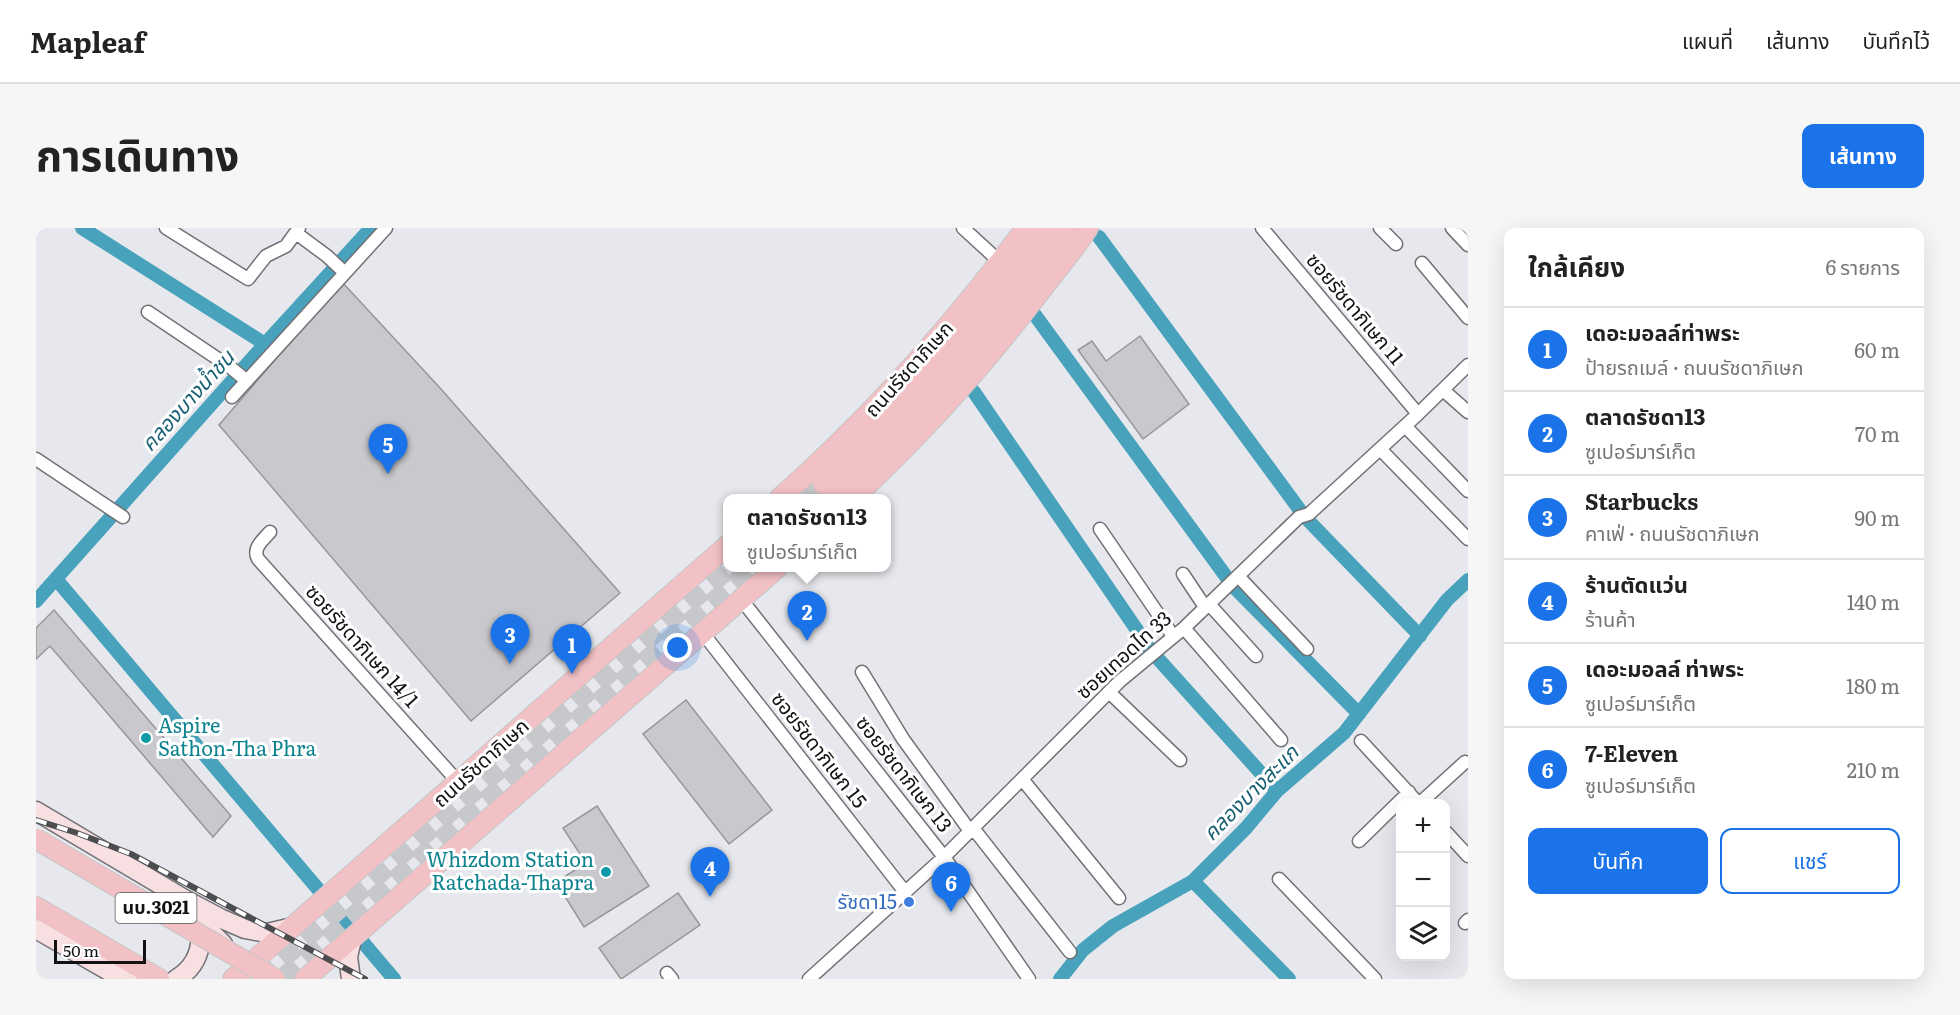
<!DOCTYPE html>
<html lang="th">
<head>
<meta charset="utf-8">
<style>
  body { margin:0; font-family:Literata,"Noto Sans Thai",serif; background:#f6f6f6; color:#222 }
  .controls { position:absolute; right:18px; bottom:18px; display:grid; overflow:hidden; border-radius:12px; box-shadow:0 6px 24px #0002 }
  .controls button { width:54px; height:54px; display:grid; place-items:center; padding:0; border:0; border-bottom:2px solid #e0e0e0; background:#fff; color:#222; font:30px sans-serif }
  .scale { position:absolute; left:18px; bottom:15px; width:92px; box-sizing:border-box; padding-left:6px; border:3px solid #121214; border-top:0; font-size:16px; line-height:21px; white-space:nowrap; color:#121214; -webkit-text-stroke:4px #fff; paint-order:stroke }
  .you { position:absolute; left:642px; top:420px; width:21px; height:21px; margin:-15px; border:4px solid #fff; border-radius:50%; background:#1a73e8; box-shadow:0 0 0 9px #1a73e833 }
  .badge { display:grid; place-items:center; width:39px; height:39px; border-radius:50%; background:#1a73e8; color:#fff; font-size:20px; font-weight:700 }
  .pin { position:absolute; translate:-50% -50px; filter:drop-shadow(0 2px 3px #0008) }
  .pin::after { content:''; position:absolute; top:32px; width:21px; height:18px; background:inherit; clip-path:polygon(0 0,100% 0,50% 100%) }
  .popup { position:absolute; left:687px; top:266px; width:168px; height:78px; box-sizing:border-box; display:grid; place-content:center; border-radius:12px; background:#fff; filter:drop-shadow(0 2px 4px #0005); font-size:20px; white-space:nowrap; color:#767676 }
  .popup b { font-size:22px; color:#222 }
  .popup::after { content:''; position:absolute; left:50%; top:100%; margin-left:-12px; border:12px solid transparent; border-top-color:#fff }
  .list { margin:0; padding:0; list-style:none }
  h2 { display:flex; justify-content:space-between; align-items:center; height:78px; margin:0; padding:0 24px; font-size:26px }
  h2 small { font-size:20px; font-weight:400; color:#767676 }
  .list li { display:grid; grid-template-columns:39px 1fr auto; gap:18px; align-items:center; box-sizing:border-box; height:84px; padding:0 24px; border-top:2px solid #e0e0e0 }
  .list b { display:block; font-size:22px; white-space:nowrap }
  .list p { margin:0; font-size:20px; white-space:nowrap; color:#767676 }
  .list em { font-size:20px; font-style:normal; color:#767676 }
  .actions { display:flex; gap:12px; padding:18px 24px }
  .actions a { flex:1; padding:14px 0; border:2px solid #1a73e8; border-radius:12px; text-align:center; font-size:21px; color:#1a73e8 }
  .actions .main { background:#1a73e8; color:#fff }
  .icon { flex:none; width:33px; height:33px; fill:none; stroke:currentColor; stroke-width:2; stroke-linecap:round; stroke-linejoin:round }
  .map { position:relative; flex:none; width:1432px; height:751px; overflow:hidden; border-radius:12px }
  header { display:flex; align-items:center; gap:36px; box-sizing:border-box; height:84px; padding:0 30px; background:#fff; border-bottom:2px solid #e0e0e0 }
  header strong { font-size:28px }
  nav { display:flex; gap:33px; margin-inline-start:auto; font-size:21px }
  .intro { display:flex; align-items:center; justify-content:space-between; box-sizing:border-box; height:144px; padding:0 36px }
  h1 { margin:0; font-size:42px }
  .button { padding:15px 27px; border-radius:12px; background:#1a73e8; color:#fff; font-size:21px; font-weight:700 }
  main { display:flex; gap:36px; padding:0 36px }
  aside { flex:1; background:#fff; border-radius:12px; box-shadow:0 6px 24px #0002 }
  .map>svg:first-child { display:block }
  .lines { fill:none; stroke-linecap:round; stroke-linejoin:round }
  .canal { stroke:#48a2bc; stroke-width:14 }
  .building { fill:#c9c8cc; stroke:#97969b; stroke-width:1.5 }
  .primary-tunnel { stroke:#c7c8cc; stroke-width:20; stroke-dasharray:20 10; stroke-linecap:butt }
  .minor-casing { stroke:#717176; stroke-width:15 }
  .secondary-casing { stroke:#717176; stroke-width:21 }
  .primary-casing { stroke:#c6c6c7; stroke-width:22 }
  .minor { stroke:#fff; stroke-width:12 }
  .secondary { stroke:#f8e0e2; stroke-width:18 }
  .primary { stroke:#f2c1c5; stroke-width:20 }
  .rail-casing { stroke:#4c4d4f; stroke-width:6 }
  .rail { stroke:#fff; stroke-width:4; stroke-dasharray:11; stroke-linecap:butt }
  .primary-bridge-casing { stroke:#c6c6c7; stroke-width:22; stroke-linecap:butt }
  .primary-bridge { stroke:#f2c1c5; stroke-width:20 }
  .culture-dot { fill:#0f9aa8; stroke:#fff; stroke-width:2 }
  .shop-dot { fill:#3f7fe0; stroke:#fff; stroke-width:2 }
  .labels { text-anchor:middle; stroke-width:6; stroke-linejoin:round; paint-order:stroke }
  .shield { fill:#fff; stroke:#59595a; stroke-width:1.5 }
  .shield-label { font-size:18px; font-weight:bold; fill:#121214 }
  .street-label { font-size:20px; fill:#121214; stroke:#fff }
  .culture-label { font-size:20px; fill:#0d838f; stroke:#fff; text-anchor:start }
  .shop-label { font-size:20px; fill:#366cbe; stroke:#fff; text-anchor:end }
  .water-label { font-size:21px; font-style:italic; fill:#1a6174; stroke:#fff }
</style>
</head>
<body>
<header>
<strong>Mapleaf</strong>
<nav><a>แผนที่</a><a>เส้นทาง</a><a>บันทึกไว้</a></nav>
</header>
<div class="intro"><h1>การเดินทาง</h1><a class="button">เส้นทาง</a></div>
<main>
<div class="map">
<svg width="1432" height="751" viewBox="0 0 1432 751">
  <rect width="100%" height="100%" fill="#e7e8ed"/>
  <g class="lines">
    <path class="canal" d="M46 0 229 116
      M1063 9 1269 289 1384 408
      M996 83 1197 358 1323 486
      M938 164 1116 424 1241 563
      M20 351 358 751
      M0 373 229 116 335 0
      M1157 653 1253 751
      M1024 751 1047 722 1077 698 1157 653 1210 600 1241 563 1308 505 1411 372 1432 352"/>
  </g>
  <path class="building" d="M306 54 405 161 584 365 435 493 183 197Z
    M1104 108 1153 176 1107 211 1042 122 1056 113 1070 133Z
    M18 382 195 588 177 609 14 418 0 431V400Z
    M650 472 736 582 693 616 607 506Z
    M561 578 613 658 548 699 520 654 550 635 527 600Z
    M642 665 664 697 585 751 563 720Z"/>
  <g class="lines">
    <path class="primary-tunnel" d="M770 270 787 256
      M223 751 693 340
      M246 751 716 340"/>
    <g class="minor-casing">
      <path id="minor" d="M130 0 212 51 230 28 250 18 263 0
        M927 0 964 34
        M1226 0 1382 186
        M1344 0 1360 16
        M1416 0 1432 17
        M260 5 291 28 309 45 350 0
        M1386 35 1432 90
        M112 84 194 139 211 153
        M1407 162 1432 184
        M196 169 309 45
        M1369 198 1432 263
        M1344 221 1432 311
        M0 231 87 289
        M1064 301 1137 408
        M234 304C227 312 216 320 222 331L423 555
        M1147 346 1169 379
        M1202 348 1271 421
        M705 371 908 629 993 751
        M1173 376 1220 428
        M1148 400 1245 512
        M666 404 869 664
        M826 444 867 511 934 603
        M1073 464 1144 532
        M1325 513 1383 576
        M986 551 1083 670
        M1383 576 1429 534
        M937 600 1034 724
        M1410 604 1432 628
        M1323 613 1373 564
        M1243 651 1339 751
        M1429 695 1432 692
        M631 745 636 751
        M773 751 908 629 1084 453 1148 400 1263 289 1273 286 1382 186 1432 137"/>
    </g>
    <g class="secondary-casing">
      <path id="secondary" d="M0 583 150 672 186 691 209 701 231 705 257 699
        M151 674 163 692 187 716
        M0 701 78 746 92 751
        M140 751C161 739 167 719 164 697
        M315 751 312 729 316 711"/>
    </g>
    <g class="primary-casing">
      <path id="primary" d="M787 256C867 174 942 91 1010 0
        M797 266C881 183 958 95 1029 0
        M744 270C836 189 916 98 990 0
        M817 270C884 208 946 139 1002 66 1019 44 1037 23 1052 0
        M0 679 123 751
        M197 751 692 317
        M269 751 741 340"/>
    </g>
    <use href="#minor" class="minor"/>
    <use href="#secondary" class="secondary"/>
    <use href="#primary" class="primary"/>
    <g class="rail-casing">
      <path id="rail" d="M0 592 41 605 95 626 329 751"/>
    </g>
    <use href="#rail" class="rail"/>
    <g class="primary-bridge-casing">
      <path id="primary-bridge" d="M0 611 239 751"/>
    </g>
    <use href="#primary-bridge" class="primary-bridge"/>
  </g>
  <g class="culture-dot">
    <circle cx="110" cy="510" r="6"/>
    <circle cx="570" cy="644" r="6"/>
  </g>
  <circle class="shop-dot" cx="873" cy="674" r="6"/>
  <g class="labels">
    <rect class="shield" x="79.5" y="665" width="81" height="30" rx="4.5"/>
    <g class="shield-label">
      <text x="120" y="686">นบ.3021</text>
    </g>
    <g class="street-label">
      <text transform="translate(1319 81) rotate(50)" y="7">ซอยรัชดาภิเษก 11</text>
      <text transform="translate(873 141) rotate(-48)" y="7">ถนนรัชดาภิเษก</text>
      <text transform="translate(326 418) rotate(48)" y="7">ซอยรัชดาภิเษก 14/1</text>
      <text transform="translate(1088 427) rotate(-42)" y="7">ซอยเทอดไท 33</text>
      <text transform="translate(783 522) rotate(52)" y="7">ซอยรัชดาภิเษก 15</text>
      <text transform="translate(445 535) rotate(-42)" y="7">ถนนรัชดาภิเษก</text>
      <text transform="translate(868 546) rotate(52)" y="7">ซอยรัชดาภิเษก 13</text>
    </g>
    <g class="culture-label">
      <text x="122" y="505">Aspire<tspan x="122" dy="23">Sathon-Tha Phra</tspan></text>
      <text x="558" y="639" text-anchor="end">Whizdom Station<tspan x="558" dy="23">Ratchada-Thapra</tspan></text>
    </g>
    <g class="shop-label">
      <text x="861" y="681">รัชดา15</text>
    </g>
    <g class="water-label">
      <text transform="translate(152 173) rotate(-48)" y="7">คลองบางน้ำชน</text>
      <text transform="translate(1215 565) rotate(-45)" y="7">คลองบางสะแก</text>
    </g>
  </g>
</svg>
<div class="controls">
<button>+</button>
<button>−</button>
<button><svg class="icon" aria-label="layers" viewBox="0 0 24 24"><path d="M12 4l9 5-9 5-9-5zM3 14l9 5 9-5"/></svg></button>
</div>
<div class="scale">50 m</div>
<div class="you"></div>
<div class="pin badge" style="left:536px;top:446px">1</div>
<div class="pin badge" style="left:771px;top:413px">2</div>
<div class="popup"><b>ตลาดรัชดา13</b>ซูเปอร์มาร์เก็ต</div>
<div class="pin badge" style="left:474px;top:436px">3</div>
<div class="pin badge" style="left:674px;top:669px">4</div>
<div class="pin badge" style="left:352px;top:246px">5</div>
<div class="pin badge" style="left:915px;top:684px">6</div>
</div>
<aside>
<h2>ใกล้เคียง<small>6 รายการ</small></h2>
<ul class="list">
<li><span class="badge">1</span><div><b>เดอะมอลล์ท่าพระ</b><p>ป้ายรถเมล์ · ถนนรัชดาภิเษก</p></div><em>60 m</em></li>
<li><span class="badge">2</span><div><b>ตลาดรัชดา13</b><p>ซูเปอร์มาร์เก็ต</p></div><em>70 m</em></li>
<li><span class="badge">3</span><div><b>Starbucks</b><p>คาเฟ่ · ถนนรัชดาภิเษก</p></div><em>90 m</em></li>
<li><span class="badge">4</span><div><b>ร้านตัดแว่น</b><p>ร้านค้า</p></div><em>140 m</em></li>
<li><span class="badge">5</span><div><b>เดอะมอลล์ ท่าพระ</b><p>ซูเปอร์มาร์เก็ต</p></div><em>180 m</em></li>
<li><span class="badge">6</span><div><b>7-Eleven</b><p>ซูเปอร์มาร์เก็ต</p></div><em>210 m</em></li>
</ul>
<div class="actions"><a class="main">บันทึก</a><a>แชร์</a></div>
</aside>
</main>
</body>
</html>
